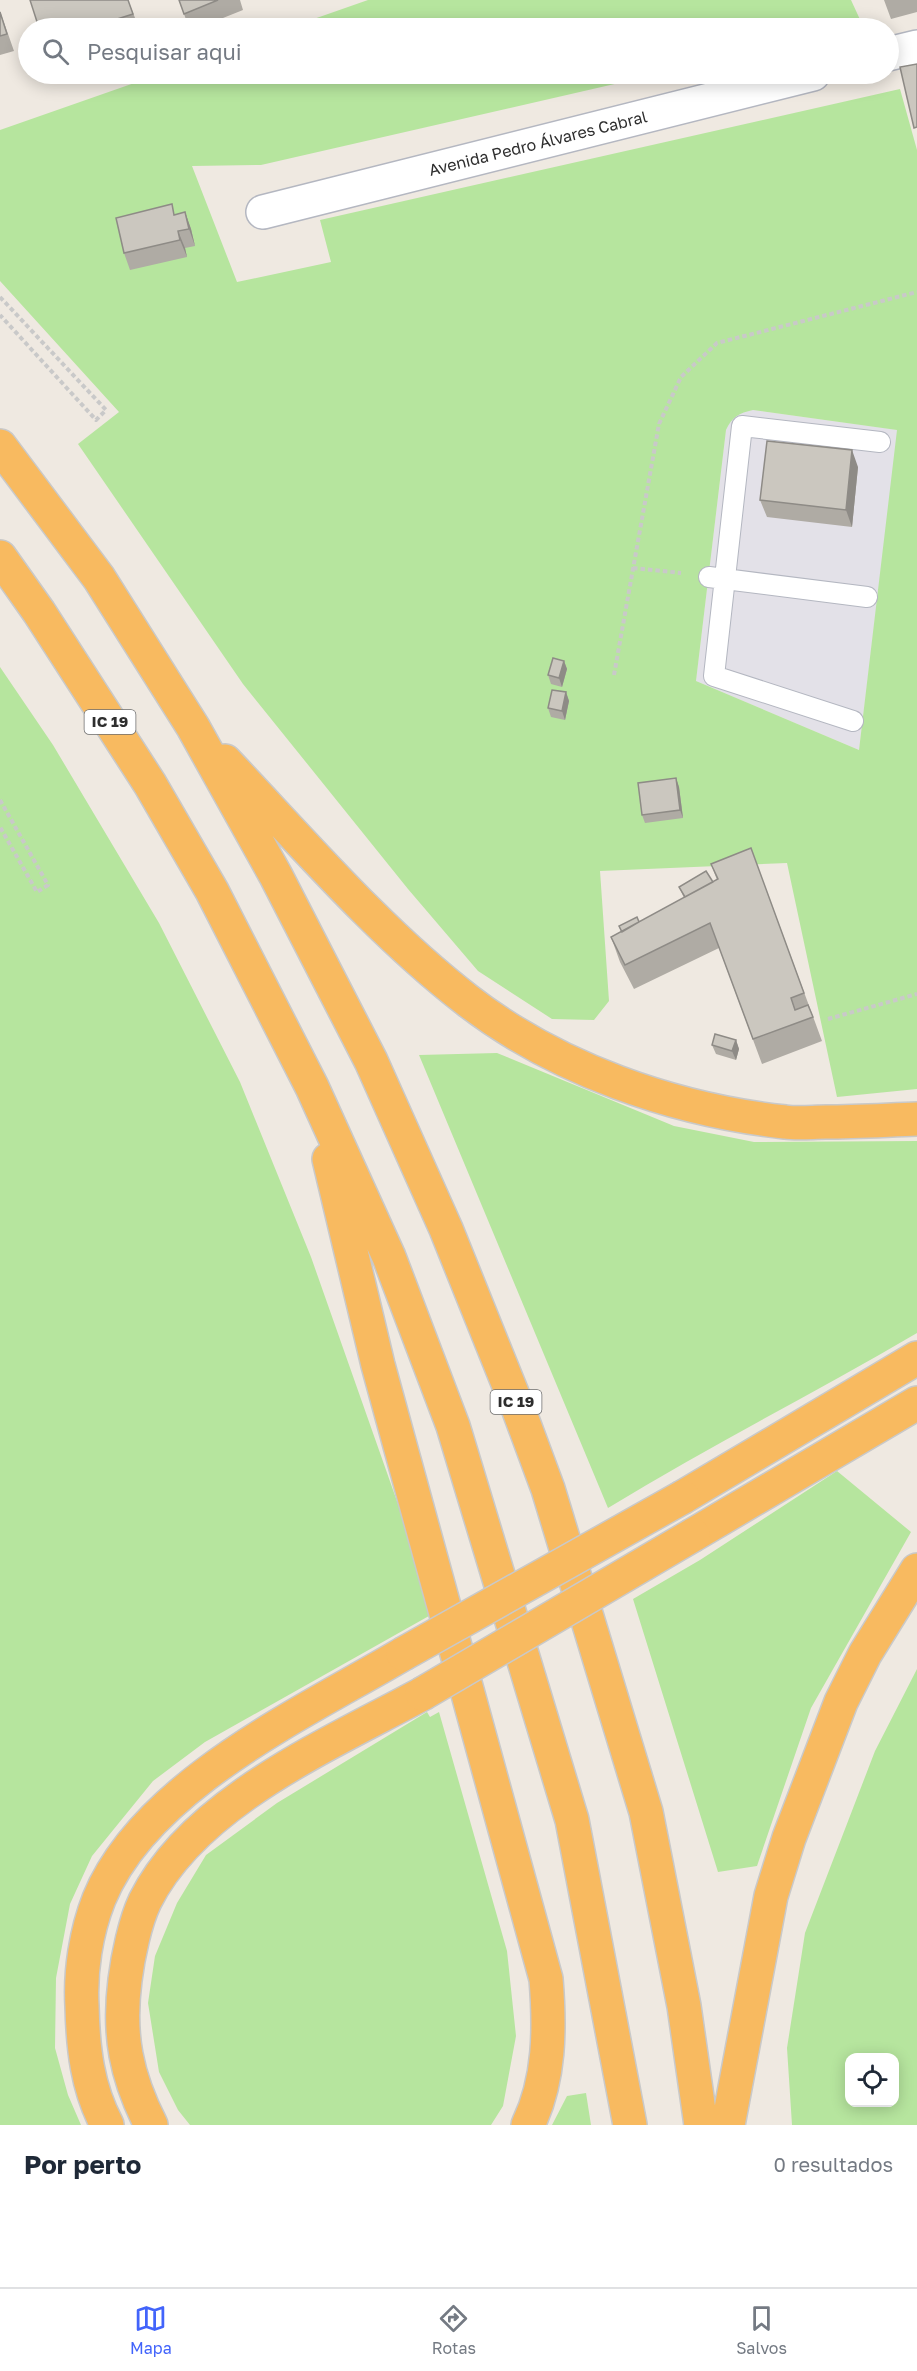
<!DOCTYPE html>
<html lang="pt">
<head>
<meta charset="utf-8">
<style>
  body { margin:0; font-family:"Golos Text",sans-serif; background:#f2f2f3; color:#1f2937 }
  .controls { position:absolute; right:18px; bottom:18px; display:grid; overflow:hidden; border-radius:12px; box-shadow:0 3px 15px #0003 }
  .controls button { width:54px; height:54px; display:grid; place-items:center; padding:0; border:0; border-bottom:2px solid #e0e1e3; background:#fff; color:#1f2937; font:30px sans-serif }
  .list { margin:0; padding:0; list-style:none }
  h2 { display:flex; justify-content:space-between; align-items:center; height:78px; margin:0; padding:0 24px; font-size:26px }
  h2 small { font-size:20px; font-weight:400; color:#747a83 }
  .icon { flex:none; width:33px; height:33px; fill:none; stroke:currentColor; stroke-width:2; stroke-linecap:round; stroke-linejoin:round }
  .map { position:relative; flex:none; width:917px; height:2125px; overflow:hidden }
  .search { position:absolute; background:#fff; box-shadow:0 3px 15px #0003; left:18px; right:18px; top:18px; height:66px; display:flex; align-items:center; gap:15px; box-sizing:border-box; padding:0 21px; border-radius:33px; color:#747a83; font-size:22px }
  .sheet { height:162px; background:#fff }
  nav { display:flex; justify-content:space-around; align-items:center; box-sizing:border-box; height:84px; border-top:2px solid #e0e1e3; background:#fff; font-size:16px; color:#747a83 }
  nav a { display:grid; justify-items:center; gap:3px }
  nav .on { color:#4264fb }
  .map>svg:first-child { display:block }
  .industrial { fill:#e3e1e8 }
  .green { fill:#b6e59e; fill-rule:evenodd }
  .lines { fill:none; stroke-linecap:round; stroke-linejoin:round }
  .service-casing { stroke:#b4b7c1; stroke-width:22 }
  .minor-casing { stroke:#b4b7c1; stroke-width:36 }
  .trunk-casing { stroke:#c9c9c9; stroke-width:36 }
  .path { stroke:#c9c9c9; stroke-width:4; stroke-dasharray:4.5 3; stroke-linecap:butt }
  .service { stroke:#fff; stroke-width:20 }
  .minor { stroke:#fff; stroke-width:33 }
  .trunk { stroke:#f8ba60; stroke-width:33 }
  .trunk-bridge-casing { stroke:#c9c9c9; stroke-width:36; stroke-linecap:butt }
  .trunk-bridge { stroke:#f8ba60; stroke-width:33 }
  .wall { fill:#afaba4 }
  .shaded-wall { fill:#8e8b86 }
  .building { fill:#cbc7bf; stroke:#8e8b86; stroke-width:1.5 }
  .labels { text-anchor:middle; stroke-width:5; stroke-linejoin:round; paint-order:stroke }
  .shield { fill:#fff; stroke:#6d6d6d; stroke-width:1.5 }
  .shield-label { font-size:15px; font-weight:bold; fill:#2e2e2e }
  .street-label { font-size:16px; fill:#2e2e2e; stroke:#fff }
</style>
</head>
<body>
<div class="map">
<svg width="917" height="2125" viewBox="0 0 917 2125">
  <rect width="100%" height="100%" fill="#efe9e1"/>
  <path class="industrial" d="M753 410 898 430 859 750 696 681 726 430 730 419 742 412Z"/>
  <path class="green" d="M368 0H851L863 26 853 28H288Z
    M160 74H658L261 165 192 166 237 282 331 262 320 220 900 89 917 150V1089L837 1097 787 863 600 871 609 1001 594 1020 552 1019 478 971 408 889 243 684 78 444 119 412 0 281V130ZM753 410 897 430 859 750 696 681 726 430C732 417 739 413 753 410Z
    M0 667 53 745 159 923 240 1082 311 1257 436 1612 205 1742 153 1781 92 1856 70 1904 56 1978 55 2048 68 2095 81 2125H0Z
    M497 1053 674 1126 754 1142 917 1141V1333C815 1393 709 1446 608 1508L419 1055Z
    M837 1471 911 1532 811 1708 757 1866 718 1872 633 1599 700 1560Z
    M917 1669V2125H792L787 2048 805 1933 875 1751ZM850 2058H894V2102H850Z
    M427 1712 430 1717 439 1712 507 1951 516 2036 503 2106 491 2125H190L178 2110 159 2072 148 2003 155 1956 177 1903 206 1855 277 1803Z
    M586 2093 591 2125H552L567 2096Z"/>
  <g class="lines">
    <g class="service-casing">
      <path id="service" d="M709 577 867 597
        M853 721 714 676 742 426 880 442"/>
    </g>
    <g class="minor-casing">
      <path id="minor" d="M888 54 917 47
        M263 212 813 74"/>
    </g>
    <g class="trunk-casing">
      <path id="trunk" d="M0 446 99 578 193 727 276 876 371 1061 446 1229 518 1408 548 1489 646 1812 684 2006 701 2125
        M0 557 39 612 150 784 212 891 312 1087 389 1257 453 1426 572 1820 630 2125
        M225 761C301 841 380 933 467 1000 556 1069 674 1110 785 1122 799 1124 813 1122 826 1122 857 1122 887 1120 917 1119
        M329 1159 378 1365 546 1979C550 2028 550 2080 528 2125
        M683 1497 917 1358
        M693 1535 917 1403
        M107 2125C87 2087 83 2048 82 2006 80 1971 86 1932 99 1899 145 1786 303 1713 403 1654
        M151 2125C126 2076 118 2035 125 1980 128 1956 135 1922 145 1901 194 1802 330 1744 422 1694
        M728 2125 771 1896 789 1838 841 1702 865 1654 917 1570"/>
    </g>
    <path class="path" d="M0 297 106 410 96 420 0 315
      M633 568 681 573
      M614 675 659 424 681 377 717 343 917 292
      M0 800 48 885 37 892 0 827
      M828 1019 917 994"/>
    <use href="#service" class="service"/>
    <use href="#minor" class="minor"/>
    <use href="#trunk" class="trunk"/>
    <g class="trunk-bridge-casing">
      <path id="trunk-bridge" d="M403 1654 683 1497
        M422 1694 693 1535"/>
    </g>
    <use href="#trunk-bridge" class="trunk-bridge"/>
  </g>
  <path class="wall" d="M128 0 139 28H39Z
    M179 0H240L243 10 198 28H189Z
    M884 0H917V12L891 19Z
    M0 11 14 51 0 55Z
    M185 212 191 229 195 246 185 248 187 257 130 270 124 253 176 215Z
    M858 467 852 527 767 517 760 500Z
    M564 661 567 669 562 687 551 684 548 675Z
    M566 692 569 701 565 720 551 717 548 708Z
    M676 778 679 787 683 818 645 823 642 815Z
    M751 848 822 1041 762 1064 719 948 634 989 620 962 611 937 621 932 619 926 639 922 684 898 679 887 713 882 717 880 711 864Z
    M736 1040 739 1049 736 1060 716 1054 712 1045Z"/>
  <path class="shaded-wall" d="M185 212 191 229 195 246 189 229Z
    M178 231 185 248 187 257 180 240Z
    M852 450 858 467 852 527 846 510Z
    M564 661 567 669 562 687 559 678Z
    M566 692 569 701 565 720 562 711Z
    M676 778 679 787 683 818 680 810Z
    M736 1040 739 1049 736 1060 732 1051Z"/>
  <path class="building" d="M30 0H128L133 14 89 28H39Z
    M179 0H218L184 14Z
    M0 12 7 34 0 36Z
    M917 64V127L914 128 900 67Z
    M172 204 174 215 185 212 189 229 178 231 180 240 124 253 116 218Z
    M767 441 852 450 846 510 760 500Z
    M553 658 564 661 559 678 548 675Z
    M552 690 566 692 562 711 548 708Z
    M676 778 680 810 642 815 638 783Z
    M751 848 804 993 791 998 795 1010 808 1005 813 1017 753 1039 710 923 625 965 611 937 718 879 711 864Z
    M706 871 713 882 685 897 679 887Z
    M637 917 639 922 622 932 619 926Z
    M715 1034 736 1040 732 1051 712 1045Z"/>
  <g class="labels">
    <g class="shield">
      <rect x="84.5" y="710" width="51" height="24" rx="4.5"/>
      <rect x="490.5" y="1390" width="51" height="24" rx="4.5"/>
    </g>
    <g class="shield-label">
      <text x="110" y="727">IC 19</text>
      <text x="516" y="1407">IC 19</text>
    </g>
    <g class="street-label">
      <text transform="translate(538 143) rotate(-14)" y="6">Avenida Pedro Álvares Cabral</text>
    </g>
  </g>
</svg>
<div class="controls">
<button><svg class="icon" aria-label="locate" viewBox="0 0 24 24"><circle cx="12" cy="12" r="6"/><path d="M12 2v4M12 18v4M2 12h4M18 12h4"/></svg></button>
</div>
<div class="search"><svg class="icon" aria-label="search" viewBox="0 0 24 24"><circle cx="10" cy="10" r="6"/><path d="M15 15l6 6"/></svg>Pesquisar aqui</div>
</div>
<section class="sheet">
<h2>Por perto<small>0 resultados</small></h2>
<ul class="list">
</ul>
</section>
<nav>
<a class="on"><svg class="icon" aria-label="map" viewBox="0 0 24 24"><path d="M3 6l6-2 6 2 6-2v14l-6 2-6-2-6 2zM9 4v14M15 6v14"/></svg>Mapa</a>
<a><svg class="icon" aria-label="directions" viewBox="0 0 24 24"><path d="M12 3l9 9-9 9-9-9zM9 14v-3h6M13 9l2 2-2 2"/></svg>Rotas</a>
<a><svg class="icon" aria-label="saved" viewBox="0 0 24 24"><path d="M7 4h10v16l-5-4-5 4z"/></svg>Salvos</a>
</nav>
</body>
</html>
